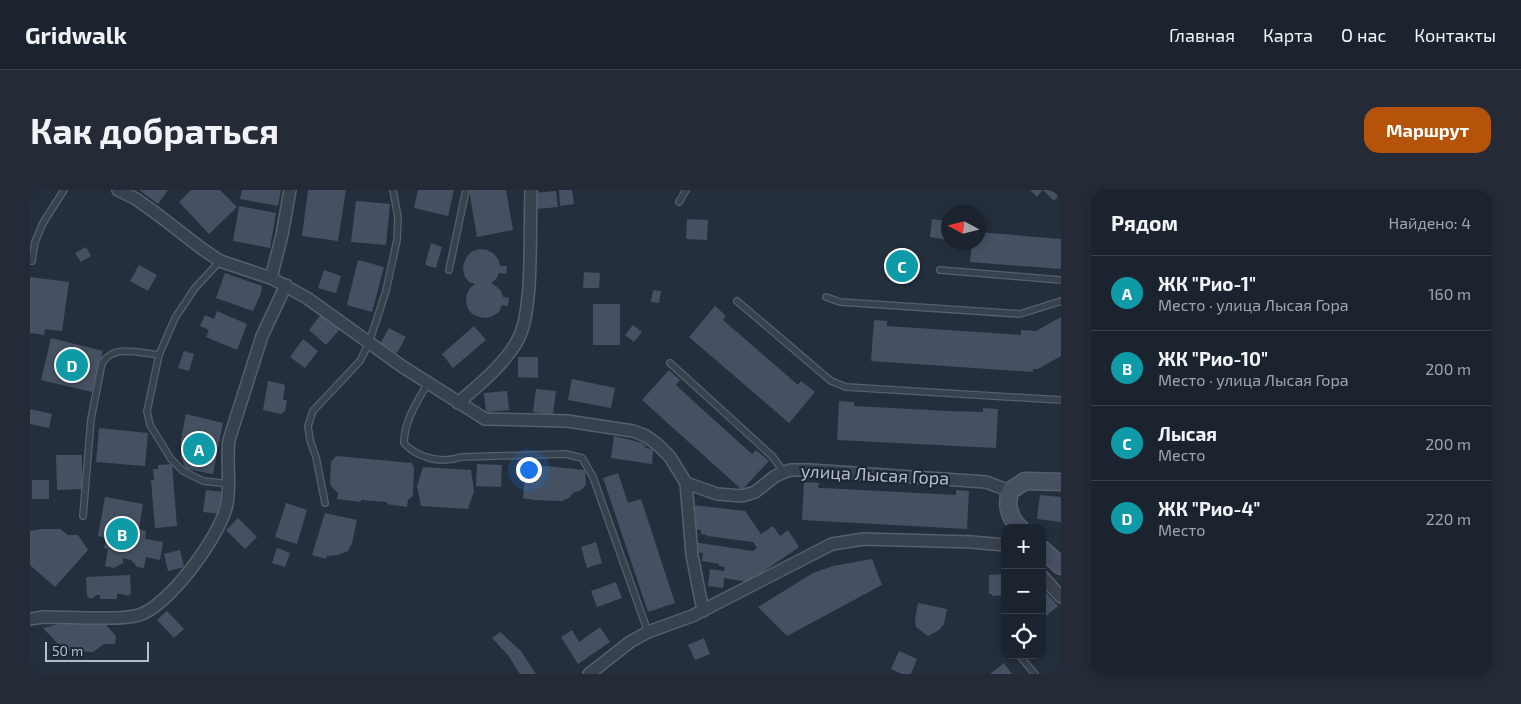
<!DOCTYPE html>
<html lang="ru">
<head>
<meta charset="utf-8">
<style>
  body { margin:0; font-family:"Exo 2",sans-serif; background:#242b36; color:#f1f3f6 }
  .controls { position:absolute; right:15px; bottom:15px; display:grid; overflow:hidden; border-radius:10px; box-shadow:0 2px 8px #0003 }
  .controls button { width:45px; height:45px; display:grid; place-items:center; padding:0; border:0; border-bottom:1px solid #39404a; background:#1b232e; color:#f1f3f6; font:25px sans-serif }
  .compass { position:absolute; left:911px; top:15px; width:45px; height:45px; border-radius:50%; background:#1b232e; box-shadow:0 2px 8px #0003; rotate:277deg }
  .scale { position:absolute; left:15px; bottom:12px; width:104px; box-sizing:border-box; padding-left:5px; border:2px solid #b4bcc9; border-top:0; font-size:14px; line-height:18px; white-space:nowrap; color:#b4bcc9; -webkit-text-stroke:4px #1d2633; paint-order:stroke }
  .you { position:absolute; left:498px; top:279px; width:18px; height:18px; margin:-12px; border:4px solid #fff; border-radius:50%; background:#1a73e8; box-shadow:0 0 0 8px #1a73e833 }
  .badge { display:grid; place-items:center; width:32px; height:32px; border-radius:50%; background:#b45309; color:#fff; font-size:16px; font-weight:700 }
  .pin { position:absolute; translate:-50% -50%; border:2px solid #fff; box-shadow:0 1px 5px #0006 }
  .list { margin:0; padding:0; list-style:none }
  h2 { display:flex; justify-content:space-between; align-items:center; height:65px; margin:0; padding:0 20px; font-size:21px }
  h2 small { font-size:16px; font-weight:400; color:#a0a4aa }
  .list li { display:grid; grid-template-columns:32px 1fr auto; gap:15px; align-items:center; box-sizing:border-box; height:75px; padding:0 20px; border-top:1px solid #39404a }
  .list b { display:block; font-size:19px; white-space:nowrap }
  .list p { margin:0; font-size:16px; white-space:nowrap; color:#a0a4aa }
  .list em { font-size:16px; font-style:normal; color:#a0a4aa }
  .icon { flex:none; width:28px; height:28px; fill:none; stroke:currentColor; stroke-width:2; stroke-linecap:round; stroke-linejoin:round }
  .map { position:relative; flex:none; width:1031px; height:484px; overflow:hidden; border-radius:15px }
  header { display:flex; align-items:center; gap:30px; box-sizing:border-box; height:70px; padding:0 25px; background:#1b232e; border-bottom:1px solid #39404a }
  header strong { font-size:24px }
  nav { display:flex; gap:28px; margin-inline-start:auto; font-size:18px }
  .intro { display:flex; align-items:center; justify-content:space-between; box-sizing:border-box; height:120px; padding:0 30px }
  h1 { margin:0; font-size:35px }
  .button { padding:12px 22px; border-radius:15px; background:#b45309; color:#fff; font-size:18px; font-weight:700 }
  main { display:flex; gap:30px; padding:0 30px }
  aside { flex:1; background:#1b232e; border-radius:15px; box-shadow:0 2px 8px #0003 }
  .map>svg:first-child { display:block }
  .building { fill:#455162 }
  .lines { fill:none; stroke-linecap:round; stroke-linejoin:round }
  .lane-casing { stroke:#565f6c; stroke-width:8 }
  .street-casing { stroke:#565f6c; stroke-width:14 }
  .secondary-casing { stroke:#565f6c; stroke-width:19 }
  .lane { stroke:#38414e; stroke-width:5.5 }
  .street { stroke:#38414e; stroke-width:11 }
  .secondary { stroke:#465061; stroke-width:16 }
  .labels { text-anchor:middle; stroke-width:4.5; stroke-linejoin:round; paint-order:stroke }
  .street-label { font-size:18px; fill:#b4bcc9; stroke:#1d2633 }
</style>
</head>
<body>
<header>
<strong>Gridwalk</strong>
<nav><a>Главная</a><a>Карта</a><a>О нас</a><a>Контакты</a></nav>
</header>
<div class="intro"><h1>Как добраться</h1><a class="button">Маршрут</a></div>
<main>
<div class="map">
<svg width="1031" height="484" viewBox="0 0 1031 484">
  <rect width="100%" height="100%" fill="#242f3e"/>
  <path class="building" d="M109 0H138L128 14Z
    M161 0H190L207 17 179 44 149 12Z
    M212 0H251L248 16 210 9Z
    M278 0H316L308 51 272 46Z
    M388 0H424L418 26 384 18Z
    M439 0H476L483 40 447 47Z
    M529 0H542L544 14 530 16Z
    M1000 0H1031V3L1024 11 1013 0 1007 7Z
    M526 1 528 17 505 19 503 3Z
    M326 11 360 14 356 55 321 52Z
    M209 16 246 23 240 58 203 51Z
    M657 29 678 30 677 50 656 49Z
    M902 29 918 31V50L900 47Z
    M948 42 1031 49V79L940 72 942 52H948Z
    M401 53 412 57 406 78 395 75Z
    M56 57 61 66 51 72 45 63Z
    M450 59 457 60 463 63 468 69 470 76H477L476 84 469 83 466 89 461 93 466 96 471 101 473 107 479 108 478 116 472 115 469 122 463 126 456 128 449 127 442 124 438 119 436 111 437 104 440 98 445 94 439 92 435 87 433 79 434 73 437 66 443 61Z
    M328 70 354 77 342 122 317 115Z
    M109 75 127 85 118 101 100 91Z
    M294 80 311 86 306 103 288 98Z
    M554 82 570 83 569 98H553Z
    M195 83 232 96 231 103 223 121 186 108Z
    M0 87 39 92 32 141 15 139 14 145 0 143Z
    M623 100 631 101 629 113 621 112Z
    M563 114H590V155H563Z
    M685 116 696 126 693 130 768 195 771 191 785 202 759 233 659 147Z
    M187 121 217 134 207 160 176 147 179 140 170 136 175 125 184 129Z
    M292 123 310 139 296 155 279 140Z
    M1031 127V166L1008 179H1003V182L841 171 844 130 857 131V136L991 145V140L1006 141Z
    M603 135 612 142 604 152 595 145Z
    M444 136 456 150 423 178 412 164Z
    M359 138 376 147 367 163 350 154Z
    M21 148 73 161 62 202 11 190Z
    M273 149 288 161 275 178 260 167Z
    M154 161 164 164 159 181 148 178Z
    M488 167H508V188L488 187Z
    M639 180 650 190 646 195 672 219 722 264 726 260 739 271 712 300 612 210Z
    M542 189 585 198 581 218 538 210Z
    M238 191 253 194 255 196 253 210H257L255 221 251 224 233 220Z
    M506 199 526 201 523 225 503 222Z
    M477 201 479 220 456 222 454 203Z
    M809 211 824 212V216L918 221 953 222V218L968 219 966 258 807 250Z
    M0 219 22 224 19 238 0 234Z
    M156 224 193 233 183 284 156 279 151 268V249Z
    M69 238 118 243 115 276 66 272Z
    M584 246 613 253V255H616L615 258 623 259 622 274 581 268Z
    M26 265H52V299L27 300Z
    M307 266 382 273 384 278 383 304V306L378 310 377 317 357 314V312L331 310V312L307 309 308 303 301 296 300 293 301 272 305 267Z
    M142 274 147 336 125 338 121 290H124L123 279H128V275Z
    M447 274 472 275 471 297 446 296Z
    M496 274 555 280 556 295 551 300 543 303 539 308 531 311 504 310 493 308Z
    M393 277 441 280 444 301 438 319 391 316 387 296Z
    M588 283 598 313 611 309 645 413 618 422 573 288Z
    M2 290H19V309H2Z
    M774 292 789 293 788 298H794L926 305V300L939 301 937 339 772 330Z
    M176 300 194 302 191 324 173 322Z
    M1010 305 1031 307V332L1007 329Z
    M75 307 113 314 109 339 116 341 115 349 133 352 130 370 116 367 114 378 107 377 101 370 93 368V373L84 378 75 376 78 359 74 358 76 348 68 346Z
    M256 313 277 320 267 354 245 347Z
    M663 315 715 321 731 344 743 336 750 346 758 340 769 357 718 392 694 388 693 398 678 396 680 379 694 381 695 377 689 376V374L672 371 673 363 662 362 663 352 723 361 727 358 723 352 677 346V345L671 344V340L663 339 664 326H662Z
    M295 323 327 330 322 353 318 361 308 365 297 366 296 369 282 365Z
    M208 328 227 347 215 359 196 340Z
    M10 339H30L38 345H48L58 360 25 397 0 375V341Z
    M566 352 572 373 557 378 551 357Z
    M247 358 260 363 255 377 242 373Z
    M150 360 154 377 138 381 134 364Z
    M842 369 852 395 757 446 728 417 783 383 803 376Z
    M975 384V405L962 406V404H959V385Z
    M100 385 101 403 98 406 92 404H87V409H70V405H66L63 408H59L57 406 56 387Z
    M586 392 592 408 567 417 561 401Z
    M1012 398 1028 416 1015 427 1012 424Z
    M888 413 917 419 914 434 909 440 898 446 886 437 885 429Z
    M137 421 154 439 144 448 127 430Z
    M32 433 76 435 86 446 85 454H74L63 462 39 461 32 458 13 438Z
    M570 437 580 452 548 474 531 447 542 440 549 452Z
    M470 442 491 461 506 484H490L478 465 462 448Z
    M674 448 680 464 665 470 658 455Z
    M869 461 887 469 881 484H872L861 479Z
    M974 473 982 484H960Z"/>
  <g class="lines">
    <g class="lane-casing">
      <path id="lane" d="M649 12 656 0
        M2 71 5 52 13 33 34 0
        M190 71 165 98 145 128 129 165 117 221 120 235 141 269 153 281 173 291 199 294
        M419 80 436 0
        M910 80 1031 90
        M796 107 810 112 990 124 1031 111
        M707 111 801 191 816 197 1031 210
        M640 173 742 266 754 282
        M398 193C387 212 374 231 374 253 387 268 412 274 431 267L536 264 552 268 563 287 618 442
        M295 313 286 267 280 250 278 236 283 221 330 171 339 153 356 101 367 50 368 27 363 0
        M53 326 61 229 72 173C84 154 110 163 129 165
        M989 465 1005 484"/>
    </g>
    <g class="street-casing">
      <path id="street" d="M88 0 106 9 127 24 171 58 190 71 241 88 277 108 373 177 455 229 537 231 603 241 616 246 627 254 640 267 656 293 687 304 712 306 725 302 744 287 754 282 761 280H780L956 292 980 301
        M241 88 252 45 260 0
        M428 213C449 195 470 178 485 155 496 137 497 117 499 96 501 64 500 32 501 0
        M656 293 662 365 673 421
        M1012 386 1031 407
        M0 429 13 427C31 427 49 428 67 428 81 428 95 429 109 425 139 416 191 345 197 314 201 293 196 271 199 250L232 146 256 95
        M559 484 600 452 618 442 662 426 802 354 834 349 941 352 975 355"/>
    </g>
    <g class="secondary-casing">
      <path id="secondary" d="M990 338C979 328 976 315 980 301L995 291 1031 292
        M1012 359 1031 376"/>
    </g>
    <use href="#lane" class="lane"/>
    <use href="#street" class="street"/>
    <use href="#secondary" class="secondary"/>
  </g>
  <g class="labels">
    <g class="street-label">
      <text transform="translate(845 285) rotate(3)" y="6">улица Лысая Гора</text>
    </g>
  </g>
</svg>
<div class="controls">
<button>+</button>
<button>−</button>
<button><svg class="icon" aria-label="locate" viewBox="0 0 24 24"><circle cx="12" cy="12" r="6"/><path d="M12 2v4M12 18v4M2 12h4M18 12h4"/></svg></button>
</div>
<svg class="compass" viewBox="-18 -18 36 36"><path d="M0-13l5 13h-10z" fill="#e53935"/><path d="M0 13l5-13h-10z" fill="#a0a4aa"/></svg>
<div class="scale">50 m</div>
<div class="you"></div>
<div class="pin badge" style="left:169px;top:259px;background:#0f9aa8">A</div>
<div class="pin badge" style="left:92px;top:344px;background:#0f9aa8">B</div>
<div class="pin badge" style="left:872px;top:76px;background:#0f9aa8">C</div>
<div class="pin badge" style="left:42px;top:175px;background:#0f9aa8">D</div>
</div>
<aside>
<h2>Рядом<small>Найдено: 4</small></h2>
<ul class="list">
<li><span class="badge" style="background:#0f9aa8">A</span><div><b>ЖК &quot;Рио-1&quot;</b><p>Место · улица Лысая Гора</p></div><em>160 m</em></li>
<li><span class="badge" style="background:#0f9aa8">B</span><div><b>ЖК &quot;Рио-10&quot;</b><p>Место · улица Лысая Гора</p></div><em>200 m</em></li>
<li><span class="badge" style="background:#0f9aa8">C</span><div><b>Лысая</b><p>Место</p></div><em>200 m</em></li>
<li><span class="badge" style="background:#0f9aa8">D</span><div><b>ЖК &quot;Рио-4&quot;</b><p>Место</p></div><em>220 m</em></li>
</ul>
</aside>
</main>
</body>
</html>
